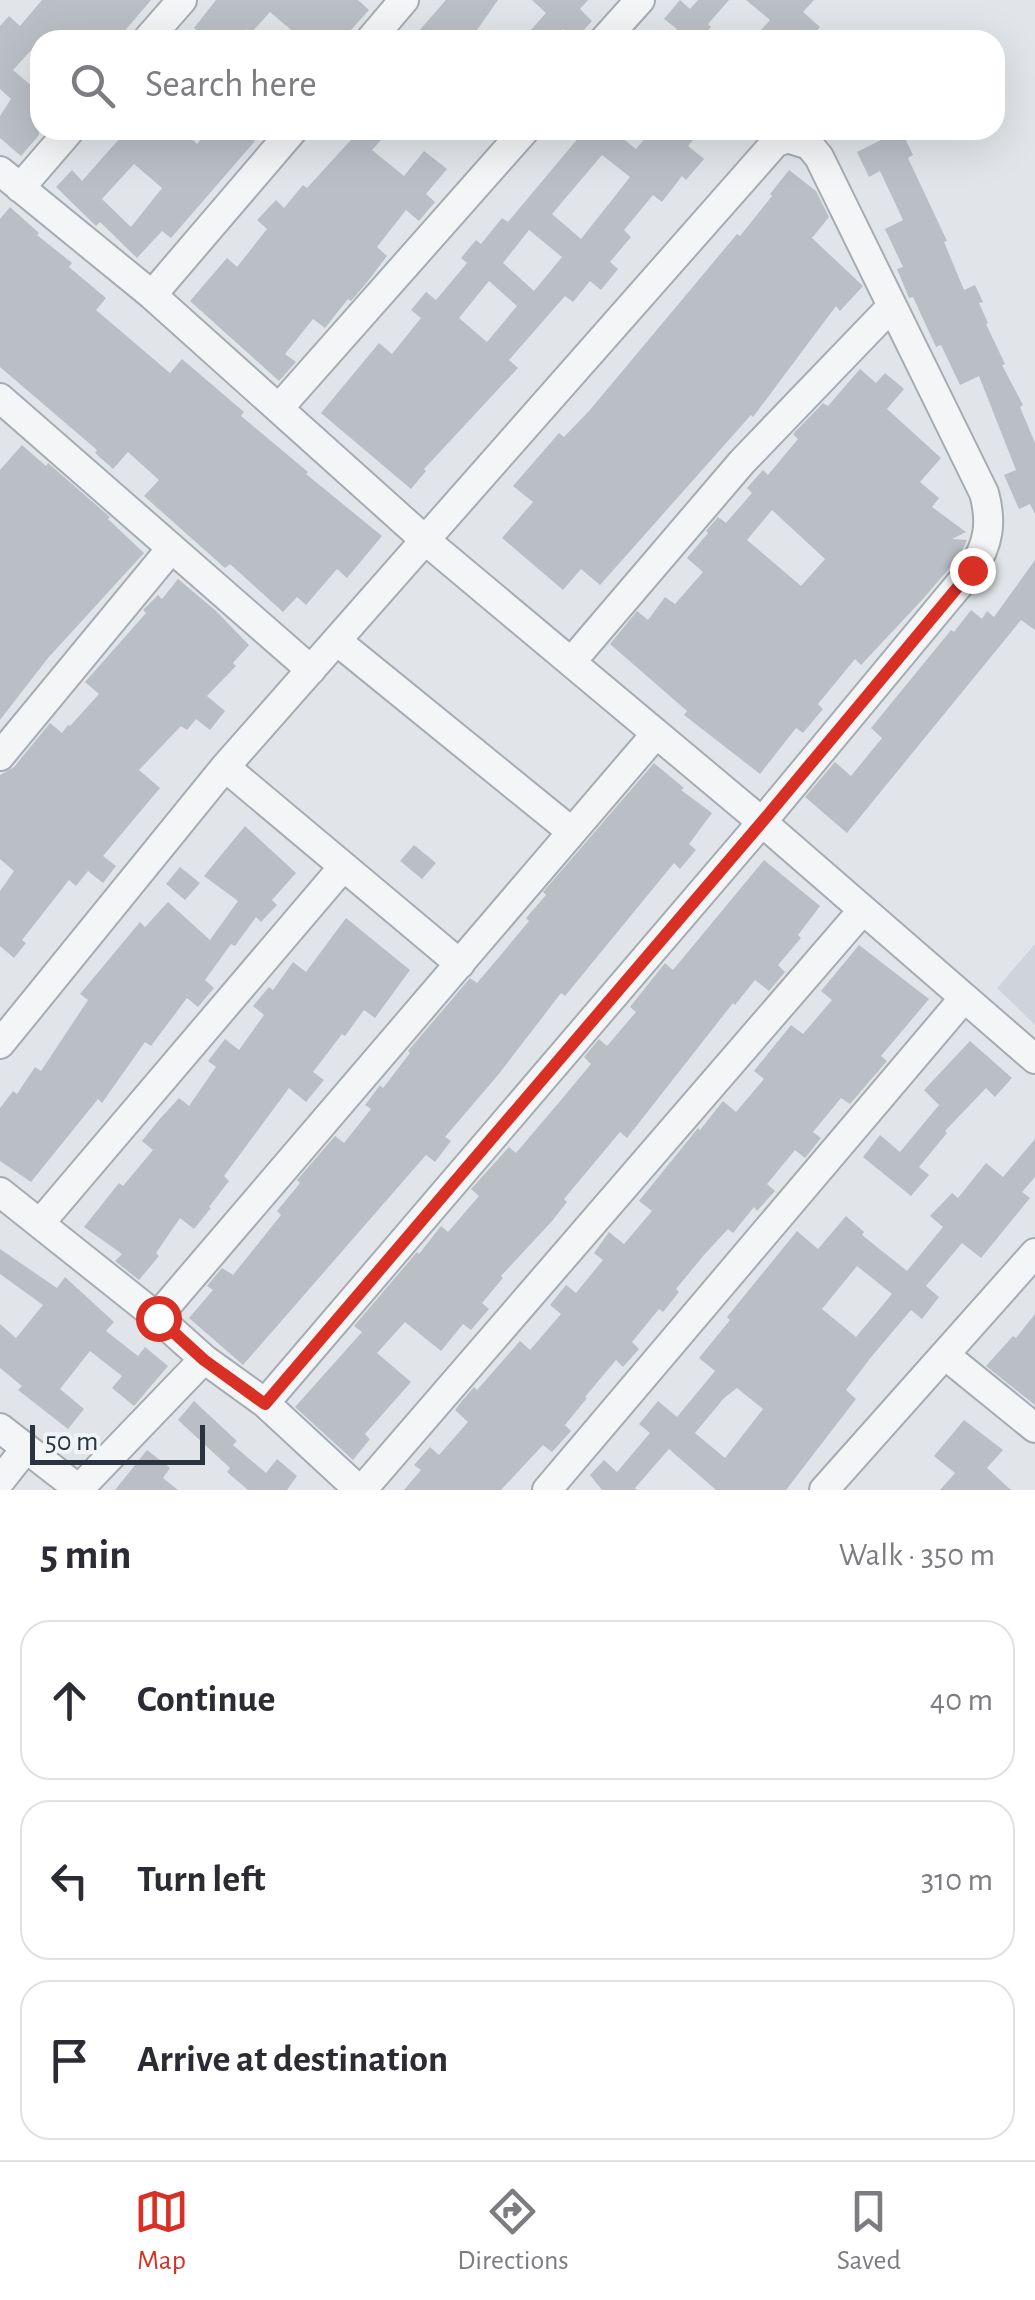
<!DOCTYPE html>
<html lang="en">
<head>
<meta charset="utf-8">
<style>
  body { margin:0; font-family:"Alegreya Sans",sans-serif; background:#f2f2f3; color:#2b2b33 }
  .scale { position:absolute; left:30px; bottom:25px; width:175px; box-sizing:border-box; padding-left:10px; border:5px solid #2a3440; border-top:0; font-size:28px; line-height:35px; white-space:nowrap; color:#2a3440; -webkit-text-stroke:8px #f1f4f6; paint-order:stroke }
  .stop { position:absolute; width:30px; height:30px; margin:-22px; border:8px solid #d93025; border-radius:50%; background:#fff }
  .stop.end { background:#d93025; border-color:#fff; box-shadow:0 2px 10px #0008 }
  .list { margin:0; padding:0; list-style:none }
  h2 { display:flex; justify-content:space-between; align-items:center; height:130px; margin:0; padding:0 40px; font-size:42px }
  h2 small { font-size:32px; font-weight:400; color:#7c7c81 }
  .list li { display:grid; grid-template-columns:65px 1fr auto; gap:30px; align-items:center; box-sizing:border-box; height:160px; margin:0 20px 20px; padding:0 20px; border:2px solid #e1e1e2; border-radius:30px }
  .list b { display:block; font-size:38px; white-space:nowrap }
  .list em { font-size:32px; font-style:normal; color:#7c7c81 }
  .icon { flex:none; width:55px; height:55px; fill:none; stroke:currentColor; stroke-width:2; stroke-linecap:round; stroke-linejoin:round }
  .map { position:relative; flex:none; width:1035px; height:1490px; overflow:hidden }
  .search { position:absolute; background:#fff; box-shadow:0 10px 40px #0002; left:30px; right:30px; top:30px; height:110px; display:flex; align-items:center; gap:25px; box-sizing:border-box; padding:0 35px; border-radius:30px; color:#7c7c81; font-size:38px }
  .sheet { height:670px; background:#fff }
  nav { display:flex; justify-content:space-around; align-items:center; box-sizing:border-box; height:140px; border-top:2px solid #e1e1e2; background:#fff; font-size:28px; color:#7c7c81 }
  nav a { display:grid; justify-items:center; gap:5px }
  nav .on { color:#d93025 }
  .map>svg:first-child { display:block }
  .built { fill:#cfd4db }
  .building { fill:#b9bfc5; fill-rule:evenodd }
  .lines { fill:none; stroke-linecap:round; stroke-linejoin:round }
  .minor-casing { stroke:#a6acb3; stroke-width:32 }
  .minor { stroke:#f4f5f7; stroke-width:28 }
  .route { stroke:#d93025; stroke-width:12 }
</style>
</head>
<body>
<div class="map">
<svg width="1035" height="1490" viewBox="0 0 1035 1490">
  <rect width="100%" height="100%" fill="#e1e5e9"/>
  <path class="built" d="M1035 944V1025L997 988Z"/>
  <path class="building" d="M42 0H151L117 40H51L45 35 13 70 40 93 39 135 21 156 0 138V116L11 99 0 89V26L9 16 20 26Z
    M216 0H358L369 10 342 40H303L270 12 251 33 248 29 239 40H209L194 28Z
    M446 0H498L470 40H411Z
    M532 0H588L580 9 592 21 575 40 563 29 553 40H522L546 13Z
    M680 0 690 9 698 0H729L708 24 711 27 699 40H667L677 29 664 19Z
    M746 0H814L803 12 820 27 809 40H752L770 20Z
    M127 130H182L197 144 210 130H242L255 141 171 238 162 231 137 258 100 222 96 226 56 187 72 170 82 181ZM134 164 162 188 131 227 102 199Z
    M360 130H390L372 150 404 176 424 151 447 169 426 194 435 202 419 221 406 210 377 247 387 256 368 281 351 301 348 299 325 328 313 319 285 354 296 362 279 381 190 301 227 258 237 267 267 229 257 220 276 200 284 208 303 185 307 188Z
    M585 130H612L636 149 652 130H702L688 146 704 159 686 180 682 176 662 202 653 195 624 230 631 237 610 262 618 269 601 290 590 281 573 302 565 296 509 360 518 368 424 469 426 471 411 489 321 413 379 343 392 354 421 318 411 310 426 292 436 300 467 263 461 258 476 240 481 244 502 218 508 222ZM602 155 630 177 581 239 552 214ZM529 230 562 257 534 291 503 263ZM489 281 517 306 487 342 459 318Z
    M901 130 913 155 908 158 947 241 944 242 964 290 975 285 983 302 979 303 988 323 986 324 1005 364 1002 365 1023 405 1020 407 1035 443V514L1030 504 1019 509 1004 475 1016 470 979 376 960 385 941 345 936 347 913 297 909 298 897 269 903 267 885 229 903 220 880 171 869 177 857 152Z
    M789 170 816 191 829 217 812 238 863 286 840 311 836 306 753 417 751 415 600 585 581 569 563 590 502 538 533 502 513 486 559 433 564 437 589 411 737 234 740 236 772 196 770 194Z
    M10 207 39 233 37 235 72 263 69 267 106 298 96 310 170 373 182 359 244 412 241 416 308 472 306 474 382 536 347 578 337 569 306 605 297 597 283 612 230 564 225 568 144 496 159 480 128 452 113 469 95 453 97 450 0 367V219Z
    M860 369 876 383 885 373 904 389 887 409 941 458 920 482 939 498 932 507 966 532 952 539 967 540 959 557 923 599 861 665 855 659 818 704 823 709 803 733 796 728 760 774 684 715 687 711 610 644 637 611 648 620 665 597 675 604 703 572 687 558 708 533 706 531 718 517 726 523 752 493 747 488 763 470 768 475 798 439 793 434 823 403 828 406ZM772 510 825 559 801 586 747 540Z
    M22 445 46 466 48 463 110 517 108 519 144 553 48 658 0 720V470Z
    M1035 560V630L1021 620 847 833 805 797 835 762 851 776 882 738 871 728 951 630 954 632 971 610 982 619 987 611 994 617Z
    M178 579 215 610 249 645 233 663 236 666 207 696 225 711 210 730 196 719 187 730 181 726 139 770 160 788 103 856 116 866 103 883 88 871 76 886 69 880 22 940 26 943 14 958 0 946V891L14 871 0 859V775L14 767 50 723 62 733 68 725 70 726 99 694 85 682 146 613 143 610 158 595 162 599Z
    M654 763 684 788 681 790 712 813 689 844 696 850 680 869 674 863 565 996 561 993 498 1075 445 1137 451 1141 435 1162 426 1155 243 1365 189 1318 213 1290 207 1286 222 1268 233 1275 281 1215 277 1211 300 1183 297 1180 335 1136 344 1143 371 1109 365 1105 380 1085 383 1088 410 1053 408 1051 470 978 477 983 500 956 529 921 526 918 546 895 543 892Z
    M245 826 296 873 272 900 277 905 261 922 256 917 235 946 231 944 205 980 214 988 198 1007 187 998 151 1046 145 1042 102 1103 98 1099 31 1182 0 1161V1108L13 1091 17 1094 35 1067 41 1071 88 1000 80 994 140 922 145 927 168 902 210 940 238 901 204 876Z
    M414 845 436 863 422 879 400 861Z
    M764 860 820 906 798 935 801 938 778 965 785 972 769 991 755 980 735 1005 733 1003 627 1138 620 1132 564 1199 567 1202 552 1221 501 1276 503 1278 482 1303 489 1309 471 1330 463 1324 441 1351 405 1322 377 1353 411 1382 365 1434 370 1439 353 1460 295 1407 362 1332 354 1326 417 1252 419 1254 441 1226 448 1232 479 1196 471 1189 509 1147 516 1153 561 1100 591 1064 584 1057 599 1039 607 1046 636 1012 630 1007 665 963 673 970Z
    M180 867 200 883 185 900 166 884Z
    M346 918 410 970 375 1018 364 1010 345 1036 342 1034 313 1072 324 1080 306 1102 289 1088 224 1176 229 1181 209 1207 211 1208 194 1229 180 1218 156 1253 159 1256 139 1280 115 1261 122 1254 84 1227 119 1183 123 1186 153 1150 142 1141 158 1121 179 1098 189 1106 216 1067 208 1061 225 1039 239 1050 264 1015 253 1006 269 987 273 990 293 962 306 972Z
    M859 945 929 999 881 1056 887 1061 850 1104 841 1098 813 1132 821 1138 805 1158 795 1150 767 1184 775 1191 757 1211 754 1207 733 1233 728 1229 704 1255 676 1289 679 1292 663 1312 659 1309 632 1342 639 1349 623 1367 616 1360 585 1397 587 1398 565 1425 571 1431 552 1452 543 1445 501 1490H404L421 1470 414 1465 430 1447 439 1455 468 1422 455 1410 461 1402 474 1387 477 1390 520 1341 530 1350 561 1314 550 1305 566 1285 576 1293 603 1260 594 1253 609 1232 624 1244 652 1211 639 1201 698 1128 700 1130 723 1101 736 1112 764 1079 754 1071 791 1025 803 1034 832 1000 821 991Z
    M970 1041 1012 1078 995 1097 986 1088 945 1131 947 1133 919 1167 929 1175 911 1196 863 1157 880 1135 900 1152 939 1105 924 1090Z
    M1035 1139V1177L1022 1192 1030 1198 981 1258 962 1243 926 1286 939 1297 922 1319 911 1310 872 1356 846 1390 856 1399 786 1490H716L669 1449 635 1488 637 1490H602L590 1475 604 1460 617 1472 650 1433 639 1424 658 1401 677 1417 715 1371 699 1358 730 1320 727 1317 797 1231 818 1249 846 1216 864 1232 862 1235 907 1271 943 1227 930 1216 952 1193 958 1198 986 1163 1003 1177ZM857 1266 892 1294 856 1337 822 1309ZM737 1388 763 1409 725 1458 695 1433 724 1398Z
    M0 1249 57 1288 65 1277 114 1322 106 1331 138 1356 145 1347 168 1366 134 1406 112 1388 122 1376 90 1351 60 1389 84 1409 68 1429 18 1390 22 1386 0 1368V1324L16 1338 43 1305 0 1274Z
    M1035 1314V1405L986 1366 1013 1336 1016 1338Z
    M194 1401 237 1441 233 1445 266 1473 277 1459 297 1476 287 1490H248L227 1472 230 1468 178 1420Z
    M964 1420 1003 1450 987 1468 1011 1490H940L955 1473 934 1456Z
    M147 1450 170 1468 163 1478 178 1490H115Z"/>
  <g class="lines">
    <g class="minor-casing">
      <path id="minor" d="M147 40 182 0
        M370 40 404 0
        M604 40 640 0
        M0 171 152 295 425 540 762 822 1035 1059
        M20 188 70 130
        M152 295 293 130
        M0 398 311 670
        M279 408 525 130
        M337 641 572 832
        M572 661 742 462 892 306
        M0 756 170 550
        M225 767 460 964
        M0 1044 225 767 775 143 787 138 809 145 819 157 984 493C992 522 989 544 972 569L762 822 265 1403
        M0 1192 157 1317 204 1359 265 1403 359 1490
        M41 1222 343 867
        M157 1317 655 735
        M945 1355 1035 1428
        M0 1428 80 1490
        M0 1481 26 1448
        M79 1489 204 1359
        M362 1490 862 911
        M547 1490 964 998
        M824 1490 1035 1253"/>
    </g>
    <use href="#minor" class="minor"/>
  </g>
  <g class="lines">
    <path class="route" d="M158 1318 204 1360 265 1404 762 822 972 570"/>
  </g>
</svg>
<div class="scale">50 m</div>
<div class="stop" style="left:158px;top:1318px"></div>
<div class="stop end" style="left:972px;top:570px"></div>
<div class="search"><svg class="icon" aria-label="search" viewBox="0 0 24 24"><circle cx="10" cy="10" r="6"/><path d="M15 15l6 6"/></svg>Search here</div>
</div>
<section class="sheet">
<h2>5 min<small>Walk · 350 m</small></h2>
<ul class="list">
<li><svg class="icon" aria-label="ahead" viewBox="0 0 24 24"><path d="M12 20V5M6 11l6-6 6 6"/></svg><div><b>Continue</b></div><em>40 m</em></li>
<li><svg class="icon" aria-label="left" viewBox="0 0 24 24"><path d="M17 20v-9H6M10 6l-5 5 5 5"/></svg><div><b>Turn left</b></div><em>310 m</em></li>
<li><svg class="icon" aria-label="arrive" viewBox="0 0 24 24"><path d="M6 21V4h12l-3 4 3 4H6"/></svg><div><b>Arrive at destination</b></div></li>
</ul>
</section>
<nav>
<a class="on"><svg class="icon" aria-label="map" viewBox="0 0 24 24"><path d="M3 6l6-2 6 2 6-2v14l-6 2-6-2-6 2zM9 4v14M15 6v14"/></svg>Map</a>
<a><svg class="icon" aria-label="directions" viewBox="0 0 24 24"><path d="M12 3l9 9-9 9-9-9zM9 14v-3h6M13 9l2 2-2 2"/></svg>Directions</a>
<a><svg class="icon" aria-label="saved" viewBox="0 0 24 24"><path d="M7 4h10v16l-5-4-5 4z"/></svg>Saved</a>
</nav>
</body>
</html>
